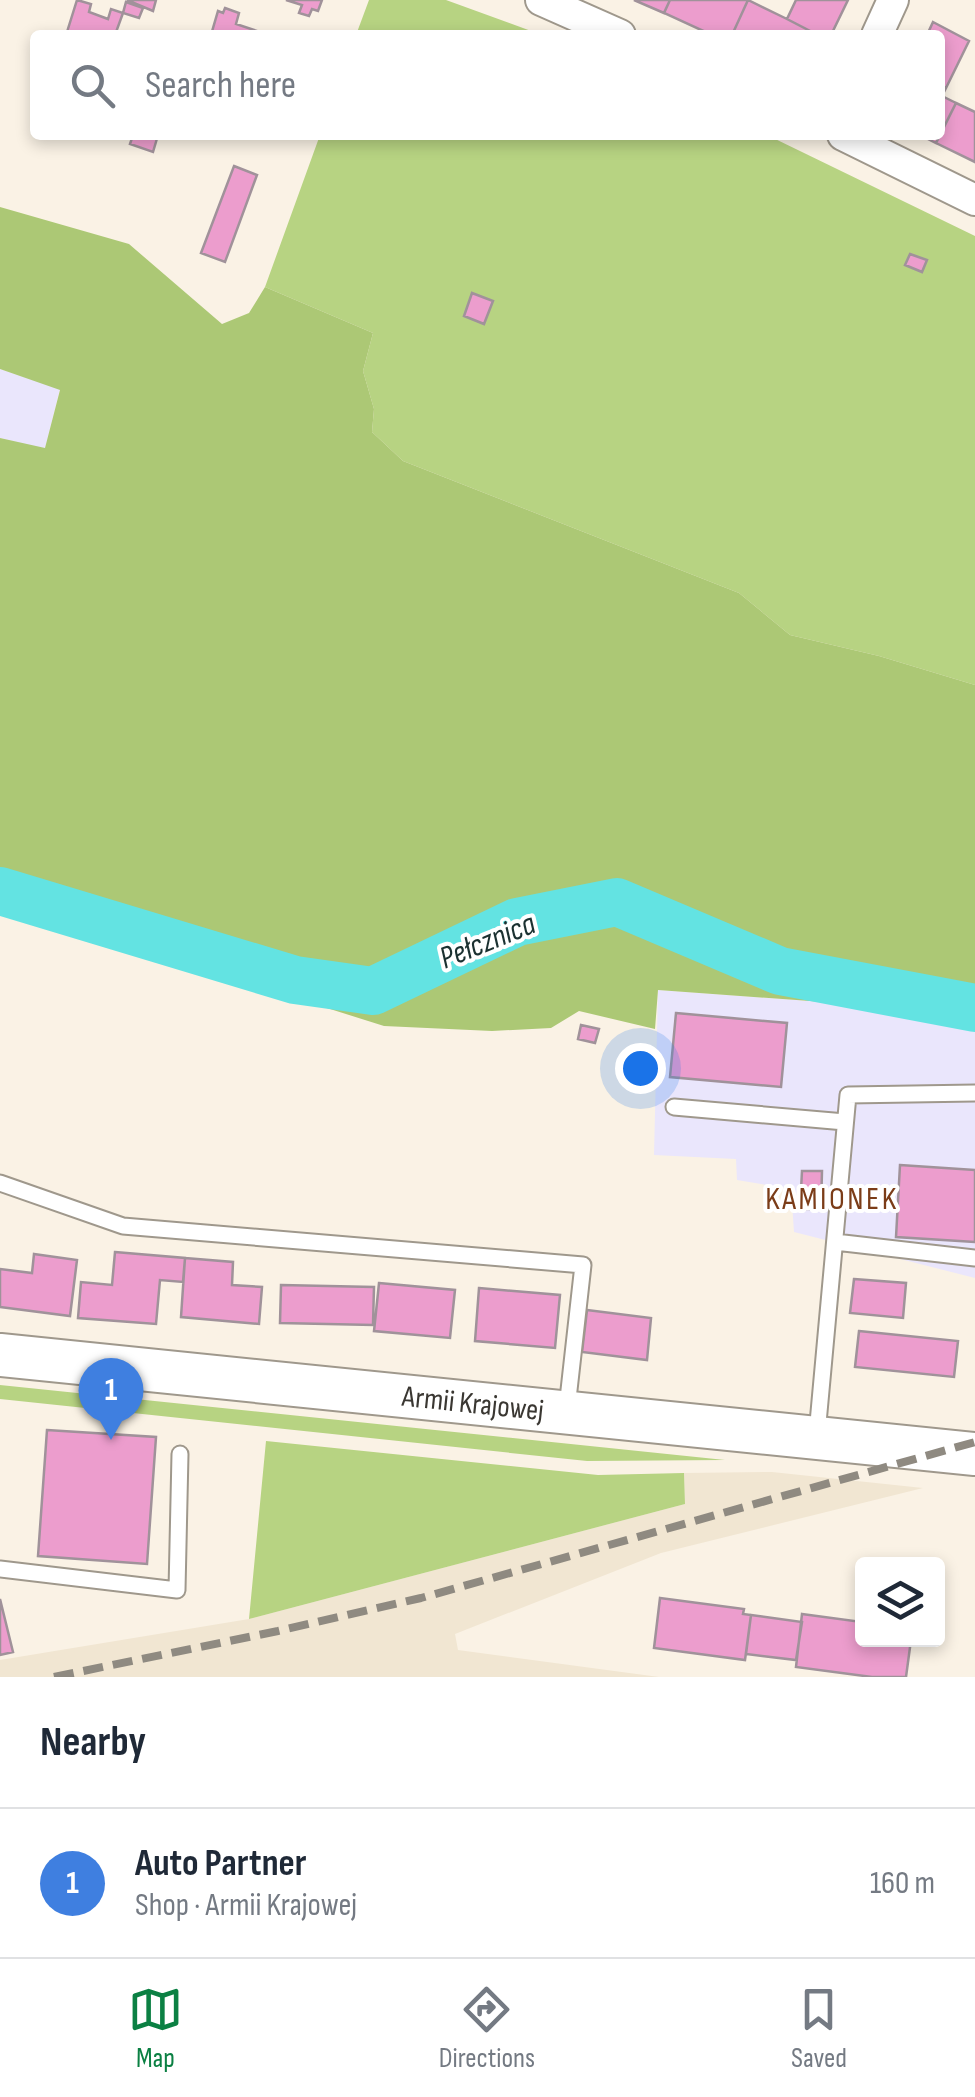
<!DOCTYPE html>
<html lang="en">
<head>
<meta charset="utf-8">
<style>
  body { margin:0; font-family:"Sofia Sans Condensed",sans-serif; background:#f6f6f7; color:#1f2937 }
  .controls { position:absolute; right:30px; bottom:30px; display:grid; overflow:hidden; border-radius:10px; box-shadow:0 5px 15px #0003 }
  .controls button { width:90px; height:90px; display:grid; place-items:center; padding:0; border:0; border-bottom:2px solid #e0e1e3; background:#fff; color:#1f2937; font:50px sans-serif }
  .you { position:absolute; left:640px; top:1068px; width:35px; height:35px; margin:-25px; border:8px solid #fff; border-radius:50%; background:#1a73e8; box-shadow:0 0 0 15px #1a73e833 }
  .badge { display:grid; place-items:center; width:65px; height:65px; border-radius:50%; background:#0b8043; color:#fff; font-size:32px; font-weight:700 }
  .pin { position:absolute; translate:-50% -82px; filter:drop-shadow(0 2px 5px #0008) }
  .pin::after { content:''; position:absolute; top:52px; width:35px; height:30px; background:inherit; clip-path:polygon(0 0,100% 0,50% 100%) }
  .list { margin:0; padding:0; list-style:none }
  h2 { display:flex; justify-content:space-between; align-items:center; height:130px; margin:0; padding:0 40px; font-size:42px }
  h2 small { font-size:32px; font-weight:400; color:#747a83 }
  .list li { display:grid; grid-template-columns:65px 1fr auto; gap:30px; align-items:center; box-sizing:border-box; height:150px; padding:0 40px; border-top:2px solid #e0e1e3 }
  .list b { display:block; font-size:38px; white-space:nowrap }
  .list p { margin:0; font-size:32px; white-space:nowrap; color:#747a83 }
  .list em { font-size:32px; font-style:normal; color:#747a83 }
  .icon { flex:none; width:55px; height:55px; fill:none; stroke:currentColor; stroke-width:2; stroke-linecap:round; stroke-linejoin:round }
  .map { position:relative; flex:none; width:975px; height:1677px; overflow:hidden }
  .search { position:absolute; background:#fff; box-shadow:0 5px 15px #0003; left:30px; right:30px; top:30px; height:110px; display:flex; align-items:center; gap:25px; box-sizing:border-box; padding:0 35px; border-radius:10px; color:#747a83; font-size:38px }
  .sheet { height:280px; background:#fff }
  nav { display:flex; justify-content:space-around; align-items:center; box-sizing:border-box; height:140px; border-top:2px solid #e0e1e3; background:#fff; font-size:28px; color:#747a83 }
  nav a { display:grid; justify-items:center; gap:5px }
  nav .on { color:#0b8043 }
  .map>svg:first-child { display:block }
  .built { fill:#f1e6d2 }
  .industrial { fill:#eae6fc }
  .green { fill:#b7d382 }
  .forest { fill:#acc875 }
  .lines { fill:none; stroke-linecap:round; stroke-linejoin:round }
  .river { stroke:#63e3e2; stroke-width:48 }
  .building { fill:#ec9dcd; stroke:#a0929a; stroke-width:2.5 }
  .service-casing { stroke:#9f988c; stroke-width:19 }
  .minor-casing { stroke:#9f988c; stroke-width:34 }
  .secondary-casing { stroke:#9f988c; stroke-width:46 }
  .service { stroke:#fff; stroke-width:15 }
  .minor { stroke:#fff; stroke-width:30 }
  .secondary { stroke:#fff; stroke-width:42 }
  .rail { stroke:#8f8a81; stroke-width:8; stroke-dasharray:20 10; stroke-linecap:butt }
  .labels { text-anchor:middle; stroke-width:8; stroke-linejoin:round; paint-order:stroke }
  .street-label { font-size:30px; fill:#3a3732; stroke:#fff }
  .water-label { font-size:32px; font-style:italic; fill:#1b3131; stroke:#fff }
  .neighbourhood-label { font-size:32px; letter-spacing:2.5px; fill:#7b3c18; stroke:#fff }
</style>
</head>
<body>
<div class="map">
<svg width="975" height="1677" viewBox="0 0 975 1677">
  <rect width="100%" height="100%" fill="#faf2e5"/>
  <path class="built" d="M772 1472 923 1488 661 1553 455 1634 458 1650 659 1677H0V1660L249 1619 685 1504 684 1473Z"/>
  <path class="industrial" d="M0 369 60 389 45 449 0 438Z
    M658 990 975 1013V1278L794 1232 791 1189 737 1180 736 1159 654 1155Z"/>
  <path class="green" d="M369 0H446L542 35H356Z
    M320 135H767L975 236V685L879 656 790 635 739 593 403 461 372 432 374 409 363 371 373 333 265 287Z
    M0 1385 725 1460 587 1461 0 1399Z
    M266 1441 598 1475 684 1473 685 1504 249 1619Z"/>
  <path class="forest" d="M0 207 129 244 222 324 249 313 265 287 373 333 363 371 374 409 372 432 403 461 739 593 790 635 879 656 975 685V1013L658 990 655 1029 579 1011 551 1028 492 1031 384 1026 0 905V438L45 448 60 390 0 369Z"/>
  <g class="lines">
    <path class="river" d="M0 891 295 980 373 991 517 922 617 902 780 971 975 1008"/>
  </g>
  <path class="building" d="M77 0 91 4 89 12 108 19 111 9 123 13 115 35 67 32Z
    M127 0H156L153 11Z
    M286 0H322L318 11 312 9 309 16 299 13 302 5Z
    M634 0H670L664 13Z
    M670 0H748L732 35H712L664 13Z
    M748 0 787 19 818 35H732Z
    M796 0H848L831 35H818L787 19Z
    M126 2 143 8 139 18 123 13Z
    M225 8 239 13 236 24 260 32 259 35H211L218 11 223 13Z
    M933 22 969 41 946 88 940 86V35H927Z
    M940 86 946 88 942 96 956 103 936 143 920 135H940Z
    M956 103 975 112V162L936 143Z
    M133 135H158L153 152 130 144Z
    M234 166 257 175 225 262 201 253Z
    M910 254 927 260 922 272 905 265Z
    M472 293 493 301 484 324 464 316Z
    M676 1013 787 1023 781 1087 670 1077Z
    M581 1025 599 1029 595 1043 578 1039Z
    M900 1165 975 1170V1242L896 1237Z
    M802 1171H822L821 1209H800Z
    M115 1252 185 1258 183 1282 160 1280 156 1324 78 1318 81 1282 112 1285Z
    M34 1254 77 1260 70 1316 0 1307V1269L32 1273Z
    M185 1258 233 1262 232 1285 262 1287 259 1324 181 1317Z
    M854 1279 906 1283 903 1318 850 1313Z
    M379 1283 455 1290 450 1338 374 1331Z
    M281 1285 374 1287 373 1325 280 1323Z
    M479 1288 560 1295 555 1348 475 1341Z
    M587 1310 651 1318 647 1360 582 1352Z
    M859 1331 958 1341 954 1377 855 1367Z
    M47 1430 156 1437 147 1564 38 1556Z
    M660 1598 744 1609 743 1614 751 1615 745 1660 654 1648Z
    M0 1599 13 1652 0 1655Z
    M802 1614 862 1622V1640H911L906 1677H872L796 1667Z
    M751 1615 802 1622 796 1660 746 1654Z"/>
  <g class="lines">
    <g class="service-casing">
      <path id="service" d="M674 1107 845 1122
        M0 1183 123 1226 583 1265 567 1408
        M835 1242 975 1258
        M817 1434 848 1095 975 1093
        M0 1569 177 1590 180 1454"/>
    </g>
    <g class="minor-casing">
      <path id="minor" d="M541 0 620 35
        M877 35 893 0
        M843 135 975 200"/>
    </g>
    <g class="secondary-casing">
      <path id="secondary" d="M0 1355 975 1454"/>
    </g>
    <use href="#service" class="service"/>
    <use href="#minor" class="minor"/>
    <use href="#secondary" class="secondary"/>
    <path class="rail" d="M54 1677 278 1631 421 1598 975 1442"/>
  </g>
  <g class="labels">
    <g class="street-label">
      <text transform="translate(473 1403) rotate(6)" y="10">Armii Krajowej</text>
    </g>
    <g class="water-label">
      <text transform="translate(487 940) rotate(-22)" y="11">Pełcznica</text>
    </g>
    <g class="neighbourhood-label">
      <text x="832" y="1209">KAMIONEK</text>
    </g>
  </g>
</svg>
<div class="controls">
<button><svg class="icon" aria-label="layers" viewBox="0 0 24 24"><path d="M12 4l9 5-9 5-9-5zM3 14l9 5 9-5"/></svg></button>
</div>
<div class="you"></div>
<div class="pin badge" style="left:111px;top:1440px;background:#3f7fe0">1</div>
<div class="search"><svg class="icon" aria-label="search" viewBox="0 0 24 24"><circle cx="10" cy="10" r="6"/><path d="M15 15l6 6"/></svg>Search here</div>
</div>
<section class="sheet">
<h2>Nearby<small></small></h2>
<ul class="list">
<li><span class="badge" style="background:#3f7fe0">1</span><div><b>Auto Partner</b><p>Shop · Armii Krajowej</p></div><em>160 m</em></li>
</ul>
</section>
<nav>
<a class="on"><svg class="icon" aria-label="map" viewBox="0 0 24 24"><path d="M3 6l6-2 6 2 6-2v14l-6 2-6-2-6 2zM9 4v14M15 6v14"/></svg>Map</a>
<a><svg class="icon" aria-label="directions" viewBox="0 0 24 24"><path d="M12 3l9 9-9 9-9-9zM9 14v-3h6M13 9l2 2-2 2"/></svg>Directions</a>
<a><svg class="icon" aria-label="saved" viewBox="0 0 24 24"><path d="M7 4h10v16l-5-4-5 4z"/></svg>Saved</a>
</nav>
</body>
</html>
